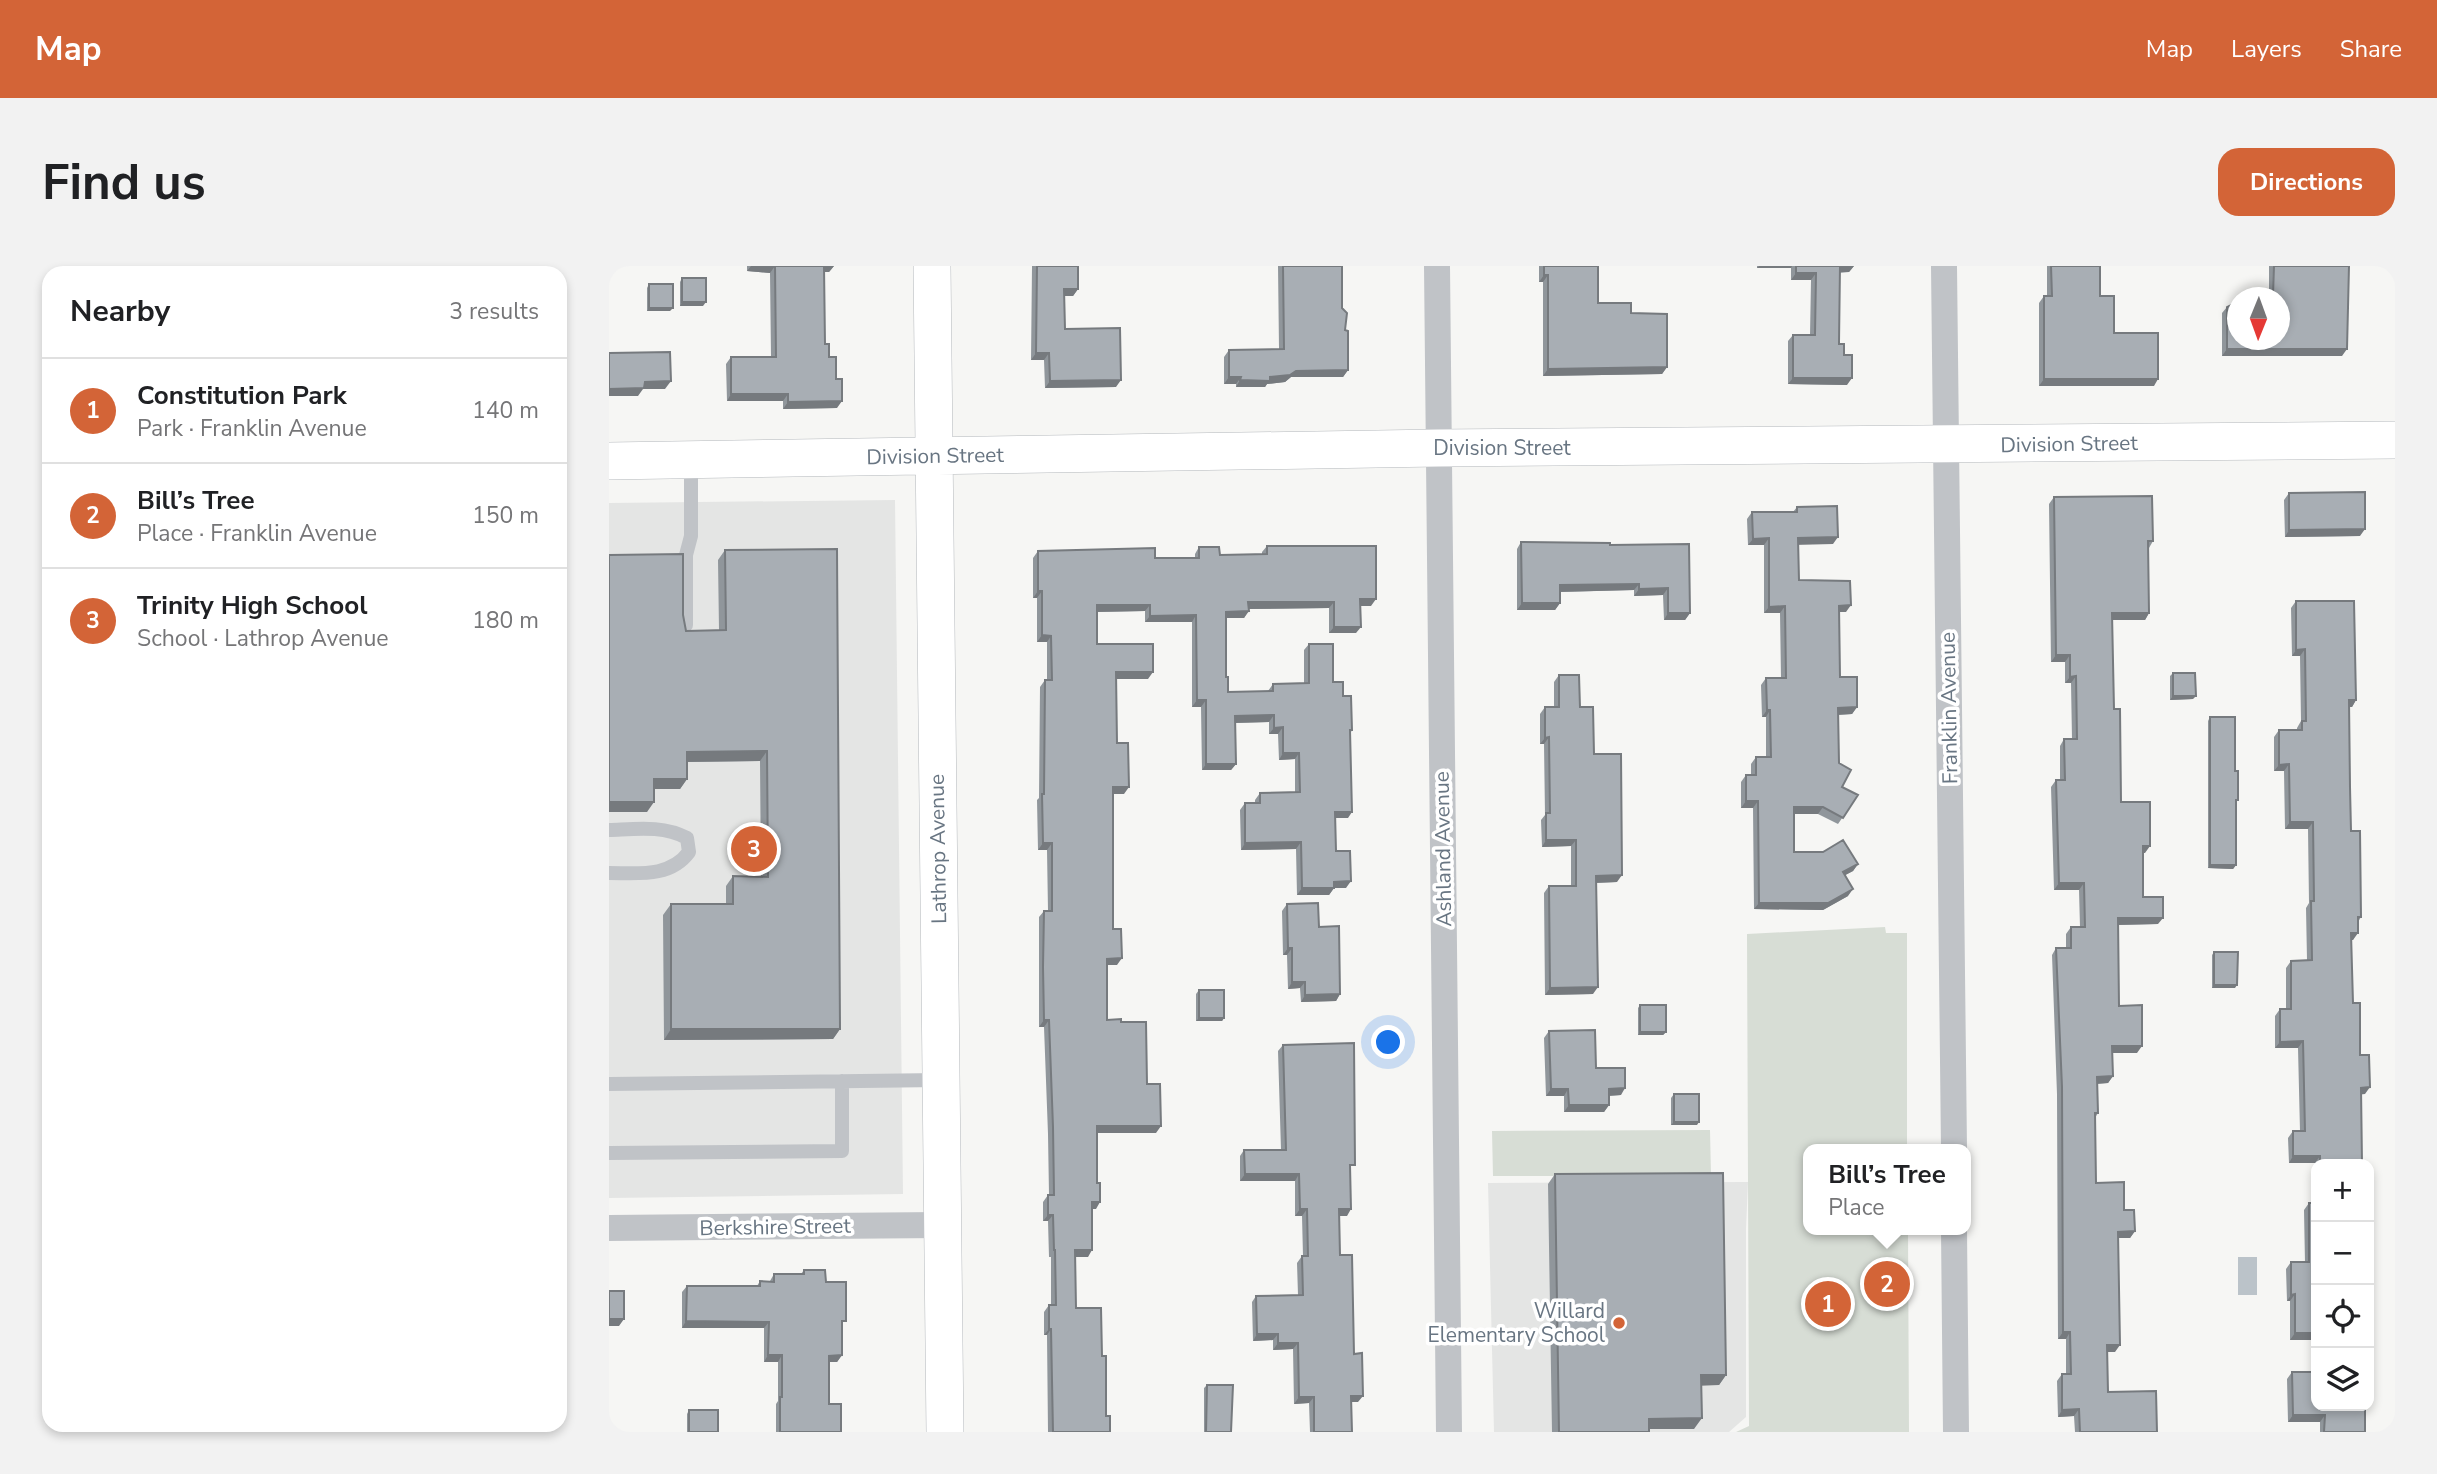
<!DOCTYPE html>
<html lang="en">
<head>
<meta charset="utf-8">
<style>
  body { margin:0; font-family:"Nunito Sans",sans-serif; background:#f2f2f2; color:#202124 }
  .controls { position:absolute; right:21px; bottom:21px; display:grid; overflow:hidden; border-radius:14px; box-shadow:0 4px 10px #0003 }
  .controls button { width:63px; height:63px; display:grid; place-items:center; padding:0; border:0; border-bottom:2px solid #e0e0e0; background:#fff; color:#202124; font:35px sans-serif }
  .compass { position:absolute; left:1618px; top:21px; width:63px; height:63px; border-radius:50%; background:#fff; box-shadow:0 4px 10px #0003; rotate:181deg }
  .you { position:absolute; left:780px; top:777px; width:24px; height:24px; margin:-18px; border:5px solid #fff; border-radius:50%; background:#1a73e8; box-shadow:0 0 0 10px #1a73e833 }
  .badge { display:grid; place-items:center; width:46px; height:46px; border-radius:50%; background:#d36437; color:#fff; font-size:23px; font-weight:700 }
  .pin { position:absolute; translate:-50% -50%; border:4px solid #fff; box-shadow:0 2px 7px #0006 }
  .popup { position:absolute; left:1194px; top:878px; width:168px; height:91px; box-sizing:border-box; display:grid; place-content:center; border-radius:14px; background:#fff; filter:drop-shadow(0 2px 5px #0005); font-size:23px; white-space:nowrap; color:#757577 }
  .popup b { font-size:26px; color:#202124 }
  .popup::after { content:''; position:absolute; left:50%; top:100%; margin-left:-14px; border:14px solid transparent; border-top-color:#fff }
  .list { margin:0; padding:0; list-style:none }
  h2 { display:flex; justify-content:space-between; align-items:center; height:91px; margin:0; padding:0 28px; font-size:30px }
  h2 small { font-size:23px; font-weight:400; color:#757577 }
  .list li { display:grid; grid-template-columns:46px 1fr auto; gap:21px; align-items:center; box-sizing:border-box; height:105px; padding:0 28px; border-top:2px solid #e0e0e0 }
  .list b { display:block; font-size:26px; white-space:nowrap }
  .list p { margin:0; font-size:23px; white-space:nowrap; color:#757577 }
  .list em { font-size:23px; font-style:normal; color:#757577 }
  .icon { flex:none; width:38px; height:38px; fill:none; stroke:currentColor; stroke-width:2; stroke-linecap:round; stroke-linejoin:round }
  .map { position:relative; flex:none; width:1786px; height:1166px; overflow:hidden; border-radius:21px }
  header { display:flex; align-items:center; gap:42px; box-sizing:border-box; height:98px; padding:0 35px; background:#d36437; color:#fff }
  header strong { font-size:33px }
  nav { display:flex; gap:38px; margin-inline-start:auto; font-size:24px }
  .intro { display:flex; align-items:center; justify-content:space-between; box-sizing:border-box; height:168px; padding:0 42px }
  h1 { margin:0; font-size:49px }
  .button { padding:18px 32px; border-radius:21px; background:#d36437; color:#fff; font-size:24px; font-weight:700 }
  main { display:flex; gap:42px; padding:0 42px }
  aside { flex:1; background:#fff; border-radius:21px; box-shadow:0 4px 10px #0003 }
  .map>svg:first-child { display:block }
  .built { fill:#e4e5e4 }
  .green { fill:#d7ddd5 }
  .water { fill:#bbc3c9 }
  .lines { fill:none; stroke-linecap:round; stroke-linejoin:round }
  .secondary-casing { stroke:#b5b9bd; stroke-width:38 }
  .lane { stroke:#c0c3c7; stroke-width:14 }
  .street { stroke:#c0c3c7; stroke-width:26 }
  .secondary { stroke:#fff; stroke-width:37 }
  .wall { fill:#90969b }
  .shaded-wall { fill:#767a7e }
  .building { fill:#a8aeb4; stroke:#767a7e; stroke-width:2 }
  .poi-dot { fill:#d36437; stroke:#fff; stroke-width:2.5 }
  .labels { text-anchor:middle; stroke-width:7; stroke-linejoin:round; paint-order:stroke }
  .street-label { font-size:21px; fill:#687582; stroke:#fff }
  .poi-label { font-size:21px; fill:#687582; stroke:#fff; text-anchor:end }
</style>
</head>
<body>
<header>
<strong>Map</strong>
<nav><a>Map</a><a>Layers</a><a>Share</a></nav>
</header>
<div class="intro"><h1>Find us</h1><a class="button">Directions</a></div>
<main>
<aside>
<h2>Nearby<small>3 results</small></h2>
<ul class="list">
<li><span class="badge">1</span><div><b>Constitution Park</b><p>Park · Franklin Avenue</p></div><em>140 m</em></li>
<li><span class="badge">2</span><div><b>Bill’s Tree</b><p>Place · Franklin Avenue</p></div><em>150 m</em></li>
<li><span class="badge">3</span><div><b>Trinity High School</b><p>School · Lathrop Avenue</p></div><em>180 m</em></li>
</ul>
</aside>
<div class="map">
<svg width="1786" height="1166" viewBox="0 0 1786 1166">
  <rect width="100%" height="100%" fill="#f6f6f4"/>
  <path class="built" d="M286 234 294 928 0 932V237Z
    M1139 916 1137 963V1151L1120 1166H885L879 917Z"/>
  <path class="green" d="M1276 661 1277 667H1298V883H1199V964H1299L1300 1166H1127L1140 1160 1138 668Z
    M1101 864 1102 910H884L883 865Z"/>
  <path class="water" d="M1629 991H1648V1029H1629Z"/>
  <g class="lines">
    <g class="secondary-casing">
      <path id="secondary" d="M323 0 336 1166
        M0 195 829 182 1786 174"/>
    </g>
    <path class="lane" d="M77 359V289L82 270V195
      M0 564C27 563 54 559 78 572L80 586C61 612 28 607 0 607
      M0 818 331 814
      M0 887 233 885V815"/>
    <path class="street" d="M828 0 840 1166
      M1335 0 1345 883
      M0 962 333 959
      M1345 964 1347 1166"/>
    <use href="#secondary" class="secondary"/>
  </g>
  <path class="wall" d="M138 0H225L220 6H215L216 78 220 91 228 142 174 143V135H118L117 98 122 91H162L161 7 138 5Z
    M423 0H469V23L464 30H455L456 63 507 121 436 122 435 94H422Z
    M669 0H733V42L739 104 734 111H682L676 116 658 118 656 121H627V118H615V91L620 84 670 83Z
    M930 0H989V37L1022 47 1058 101 1053 108 934 110V16H930Z
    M1148 0H1245L1240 6 1230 7V78L1235 89 1238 119 1179 118V75L1184 69H1201L1202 14H1182V2H1148Z
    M1438 0H1491V30L1505 67 1545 120H1430V37L1435 30H1438Z
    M1660 0H1740L1733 90H1613V47L1618 41 1660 29Z
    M73 12 94 40H71V16Z
    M40 18 61 45H38V22Z
    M1680 227 1751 270 1676 271 1675 234Z
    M1445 231 1544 275 1540 282V347L1536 354H1503L1505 443 1512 536 1536 587H1534V631L1549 658 1509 659 1510 740 1528 787H1503L1504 810 1499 817 1488 818 1489 847 1486 852 1487 917 1515 944 1526 965 1521 972H1509L1506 1086H1498L1499 1126 1548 1166H1466L1465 1150 1449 1151 1448 1115 1453 1108H1457V1073H1449L1448 828 1443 689 1447 682H1457V668L1462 661H1471L1470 624H1445L1442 521 1447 514H1451V480L1455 473H1463L1462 417H1456V396H1442L1440 238Z
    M1188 241 1224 278H1189L1190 314 1237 346H1230L1231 411 1248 441 1243 448 1229 449 1230 497 1233 521 1249 529 1229 558 1209 548H1185V586L1249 598 1244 605 1236 609 1239 630 1214 644 1145 643 1144 542H1132V516L1137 509H1142V498L1147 491H1157V451H1153L1152 419 1157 412H1172L1171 347H1155V279H1139L1138 253 1143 246H1184Z
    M912 276 1001 279 1080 278 1081 347 1076 354H1055L1054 329 1025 330V324L951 326V337L946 344H908V283Z
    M658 280 762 340H751L747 367H720V342L640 343 635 352H617V411L619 426 659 425 664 418 695 417V384L700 378 724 416 734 430 743 464 741 468 739 552H726L727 585 737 622H725L720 629H688L687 583 632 584 631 544 636 537H646V534L651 527H686V493L670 494 669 468H660V456L626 457 627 498 622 504H593L592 441H583V356H536V345L488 346V378L539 413H507L508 477 515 528H504V663L508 699H498V754L512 756 538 818 547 867H488L487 943H483L479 991H466L467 1042 493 1090 497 1150 501 1166H439L438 1069H435V1046L440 1039H442V991H440L439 955H434V936L439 929H440L439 868 435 761H430V651L435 645H439L438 584H429L428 534 430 532 431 421 436 414H438V376H428V332H424V292L429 285 546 292H586V288L590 281 611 289 653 288V286Z
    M116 284 231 763 224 773 55 774 54 649 62 638H117V620L124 610H152L151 495 78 496V513L71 523H45L38 546 74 349 77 365 110 364 109 294Z
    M1687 335 1747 434 1743 441H1740L1742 565 1752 651 1749 656 1744 674H1742L1744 737 1756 828H1752L1753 898H1707V1140L1756 1166H1711V1156H1679L1678 1113 1683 1106H1704V1074H1681V1035H1678L1677 1003 1682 996H1696L1695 944 1700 937H1707L1706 897H1680L1679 872 1684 865H1691L1689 782H1666V750L1671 743H1677V702L1682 695 1698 694 1697 642 1700 637 1699 563H1676L1675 505H1665V471L1670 464H1688V462L1692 455 1691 390H1683L1682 342Z
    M1564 407 1584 433 1561 434V410Z
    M950 409 971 441 985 488 1008 616 987 617 984 728 936 729 935 627 940 620H962V580L933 581 932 554 936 549 935 478H931V448L936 441H945V416Z
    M1601 451 1626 505 1627 599 1624 603 1599 602V455Z
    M678 638 710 661 731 728 727 735 692 736 691 722 679 723 678 689H674L673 645Z
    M1605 686 1626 722H1603V689Z
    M590 724 615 752 613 755H587V728Z
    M1031 739 1057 766 1054 769H1029V742Z
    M940 765 987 802 1012 829 1000 830V839L995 846H955V830H937L935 772Z
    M674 779 741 906 738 950H730L731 989 745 1088 749 1136H742L743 1166H701L700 1137 685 1138 684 1083 664 1084V1074L644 1075 643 1036 647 1030 689 1029 688 997 693 990H694L693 950H686V915H631V890L635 884H672L669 785Z
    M1065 828 1088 859H1062V832Z
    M946 908 1117 1109 1110 1119H1092L1085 1163H1040V1166H943L939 918Z
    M195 1004 217 1016 233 1061V1089L228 1096H220V1138L232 1166H167V1138L169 1135V1096H155V1062H73V1026L78 1020H148L151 1015H161L165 1008H192Z
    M598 1119 622 1166H595V1122Z
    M80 1144 109 1166H78V1148Z"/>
  <path class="shaded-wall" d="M142 0H166L161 7 138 5Z
    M214 0H225L220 6H210Z
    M1150 0H1183L1182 2H1148Z
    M1231 0H1245L1240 6H1226Z
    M1187 7H1207L1202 14H1182Z
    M935 9H939L934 16H930Z
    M455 23H469L464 30H451Z
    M73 36H97L94 40H71Z
    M40 42H64L61 45H38Z
    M1618 83H1738L1733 90H1613Z
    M427 87H440L435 94H422Z
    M1058 101 1053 108 934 110 939 103Z
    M739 104 734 111H682L676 116 658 118 656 121H627L631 114 661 111 687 105Z
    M620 111H632L627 118H615Z
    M1184 112H1243L1238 119 1179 118Z
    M1435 113H1549L1545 120H1430Z
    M512 114 507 121 436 122 441 115Z
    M62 115 56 123H34L29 130H0V123L36 116Z
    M122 128H179L174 135H118Z
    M233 135 228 142 174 143 179 136Z
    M1756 263 1751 270 1676 271 1680 264Z
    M1229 271 1224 278 1184 279 1189 272Z
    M1160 272 1155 279H1139L1144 273Z
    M1030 318 1025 324 946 326 951 319Z
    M1059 322 1054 329 1025 330 1030 323Z
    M429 325H433L428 332H424Z
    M751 333H767L762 340H747Z
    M639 336H725L720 342 635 343Z
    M913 337H951L946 344H908Z
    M488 339H541L536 345 483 346Z
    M1242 339 1237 346H1225L1230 340Z
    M1176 340 1171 347H1155L1160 341Z
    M640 345 635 352H612L617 346Z
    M1059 347H1081L1076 354H1055Z
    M1503 347H1540L1536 354H1498Z
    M587 349 583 356H536L541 350Z
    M725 361H752L747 367H720Z
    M433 369 442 370 438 376H428Z
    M1696 383 1691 390H1683L1687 384Z
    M1447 389H1461L1456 396H1442Z
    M507 406H544L539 413H502Z
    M1467 410 1462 417H1456L1461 411Z
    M1564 430H1587L1584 433 1561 434Z
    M588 434H597L592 441H583Z
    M1740 434H1747L1743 441H1735Z
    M1248 441 1243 448 1224 449 1229 442Z
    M1158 444H1161L1157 451H1153Z
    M665 449 660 456 622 457 626 450Z
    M674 461 669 468H660L665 462Z
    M940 471 935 478H931L936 472Z
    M158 485 151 495 71 496 78 486Z
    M674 487H690L686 493 670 494Z
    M597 498H627L622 504H593Z
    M1680 498 1675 505H1665L1670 499Z
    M45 513H78L71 523H38Z
    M504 521H520L515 528H500Z
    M1137 535H1149L1144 542H1132Z
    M0 536H45L38 546H0Z
    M1185 541H1214L1209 548H1180Z
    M726 546H743L739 552H722Z
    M1681 556H1704L1699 563H1676Z
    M937 574H967L962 580 933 581Z
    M692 576 687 583 632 584 636 577Z
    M434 577H443L438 584H429Z
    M1534 580H1541L1536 587H1529Z
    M1249 598 1244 605 1229 613 1234 606Z
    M1601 599H1627L1624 603 1599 602Z
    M1013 609 1008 616 982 617 987 610Z
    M742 615 737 622H725L720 629H688L693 622 725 616Z
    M1450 617H1475L1470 624H1445Z
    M1244 623 1239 630 1214 644 1145 643 1150 637Z
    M1509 652H1554L1549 658 1504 659Z
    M1742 667H1749L1744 674H1738Z
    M679 682H683L678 689H674Z
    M513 692 508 699H493L498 693Z
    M683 716H696L691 722 679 723Z
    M1605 719H1628L1626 722H1603Z
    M989 721 984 728 936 729 941 722Z
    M731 728 727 735 692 736 696 729Z
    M590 752H615L613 755H587Z
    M435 754H440L435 761H430Z
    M62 763H231L224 773 55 774Z
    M1031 766H1057L1054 769H1029Z
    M1694 775 1689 782H1666L1671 776Z
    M1503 780H1533L1528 787H1498Z
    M1504 810 1499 817 1483 818 1488 811Z
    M1761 821 1756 828 1747 829 1752 822Z
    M1016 822 1012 829 995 830 1000 823Z
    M942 823H959L955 830H937Z
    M960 839H1000L995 846H955Z
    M1065 856H1090L1088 859H1062Z
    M488 860H552L547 867H484Z
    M1684 890H1711L1706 897H1680Z
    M636 908H690L686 915H631Z
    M483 936H491L487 943H478Z
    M691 943H698L693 950H686Z
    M730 943H742L738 950H725Z
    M439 949H444L439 955H434Z
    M1526 965 1521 972H1504L1509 966Z
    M466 984H483L479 991H461Z
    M1686 1028 1681 1035H1678L1682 1029Z
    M0 1053H15L10 1060H0Z
    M77 1055 160 1056 155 1062H73Z
    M440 1063H442L438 1069H435Z
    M1454 1066H1461L1457 1073H1449Z
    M1686 1067H1707V1069L1704 1074H1681Z
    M648 1068H669L664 1074 644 1075Z
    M669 1077H689L684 1083 664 1084Z
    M1498 1079H1511L1506 1086H1493Z
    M159 1089H173L169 1096H155Z
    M233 1089 228 1096H215L220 1090Z
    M1092 1109H1117L1110 1119 1085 1120Z
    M742 1130H754L749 1136H737Z
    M690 1131H705L700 1137 685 1138Z
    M1470 1143 1465 1150 1449 1151 1453 1144Z
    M1684 1149H1716L1711 1156H1679Z
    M1093 1152 1085 1163H1033L1040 1153Z"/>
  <path class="building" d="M164 0H215L216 78H220V91H227V113H233V135L179 136V128H122V91H167L166 0Z
    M428 0H469V23H455L456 63 511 62 512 114 441 115 440 87H427Z
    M674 0H733V42L738 47 736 64 739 65V104L687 105 681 109 661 111V115L631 114 632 111H620V84L675 83Z
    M935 0H989V37H1022V47L1058 48V101L939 103V9H935Z
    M1187 0H1231L1230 78H1235V89H1243V112H1184V69H1206L1207 7H1187Z
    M1442 0H1491V30H1505V67H1549V113H1435V30H1443Z
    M1665 0H1740L1738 83H1618V41L1628 36V74H1670V32H1639L1645 29H1664Z
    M73 12H97V36H73Z
    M40 18H64V42H40Z
    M61 86 62 115 36 116 35 122 0 123V87Z
    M1756 226V263L1680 264V227Z
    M1543 230 1544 275H1539L1540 347H1503L1505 443H1511L1512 536H1541V580H1534V631H1554V652H1509L1510 740 1533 739V780H1503L1504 810 1488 811 1489 847H1486L1487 917 1515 916V944H1525L1526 965 1509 966 1511 1079H1498L1499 1126 1547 1125 1548 1166H1471L1470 1143 1453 1144V1108H1462L1461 1066H1454L1453 821 1447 682H1462V661H1476L1475 617H1450L1447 514H1456L1455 473H1468L1467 410 1461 411V389H1447L1445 231Z
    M1228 240 1229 271 1189 272 1190 314 1241 315 1242 339 1230 340 1231 411H1248V441L1229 442 1230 497 1242 504 1233 521 1249 529 1234 552 1214 541H1185V586H1214L1234 574 1249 598 1234 606 1244 623 1219 637H1150L1149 535H1137V509H1147V491H1162L1161 444H1158L1157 412H1177L1176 340 1160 341V272L1144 273 1143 246H1188V241Z
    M912 276 1001 277V279L1080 278 1081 347H1059V322L1030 323V318L951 319V337H913Z
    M658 280H767V333H751L752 361H725V336H639L640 345 617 346V411H619V426L664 425V418L700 417V378H724V416H734V430H742L743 464H741L743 546H726L727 585H741L742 615 725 616V622H693L692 576 636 577V537H651V527L691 526 690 487H674V461L665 462V449L626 450 627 498H597V434H588L587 349 541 350V339H488V378H544V406H507L508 477H519L520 521H504V663H512L513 692 498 693V754L512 753V756H537L538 818H551L552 860H488V917H491V936H483V984H466L467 1042H492L493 1090H497V1150H501V1166H444L442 1063H440V1039H447L446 984H445L444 949H439V929H445L444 861 440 754H435L434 701 435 645H443V577H434L433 528H435L436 414H443L442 370 433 369V325H429V285L546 282V292H590V281H610L611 289 658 288Z
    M228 283 231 763H62V638H124V610L159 611 158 485 78 486V513H45V536H0V289L74 288V349L77 365 117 364 116 284Z
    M1687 335H1745L1747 434H1740L1741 521 1742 565H1751L1752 651H1749V667H1742L1744 737H1751V789H1760L1761 821 1752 822 1753 898H1711V890H1684V865H1696L1694 775 1671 776V743H1682V695L1703 694 1702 635H1705L1704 556H1681L1680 498 1670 499V464H1693V455H1697L1696 383 1687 384Z
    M1564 407H1586L1587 430H1564Z
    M950 409H970L971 441H984L985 488H1012L1013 609 987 610 989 721 941 722 940 620H967V574H937V547H941L940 471 936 472V441H950Z
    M1601 451H1626V505H1629V534H1627V599H1601Z
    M709 637 710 661 730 660 731 728 696 729V716H683V682H679L678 638Z
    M1605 686H1629L1628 719H1605Z
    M590 724H615V752H590Z
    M1031 739H1057V766H1031Z
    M986 764 987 802H1016V822L1000 823V839H960L959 823H942L940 765Z
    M745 777 746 899H741L742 943H730L731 989H743L745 1088 753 1087 754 1130H742L743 1166H705V1131H690L689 1077H669V1068H648L647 1030 694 1029 693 990H699L698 943H691L690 908H636L635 884H677L674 779Z
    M1065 828H1090V856H1065Z
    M1114 907 1117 1109H1092L1093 1152 1040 1153V1166H950L946 908Z
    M1700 937H1707V1067H1686V1028L1682 1029V996H1700Z
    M195 1004H216L217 1016H237V1055H233V1089L220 1090V1138H232V1166H171V1131H173V1089H159L160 1056 77 1055 78 1020H151V1015L165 1016V1008H195Z
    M0 1025H15V1053H0Z
    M1683 1106H1707V1140H1756V1166H1715L1716 1149H1684Z
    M598 1119H624L622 1166H597Z
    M80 1144H109V1166H80Z"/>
  <circle class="poi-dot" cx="1010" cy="1057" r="7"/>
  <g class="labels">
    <g class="street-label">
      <text transform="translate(1460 178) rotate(-1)" y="7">Division Street</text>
      <text x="893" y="189">Division Street</text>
      <text transform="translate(326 190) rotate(-1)" y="7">Division Street</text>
      <text transform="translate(1340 442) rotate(-91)" y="7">Franklin Avenue</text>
      <text transform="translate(329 583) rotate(-91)" y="7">Lathrop Avenue</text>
      <text transform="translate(834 583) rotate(-91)" y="7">Ashland Avenue</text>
      <text transform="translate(166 961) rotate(-1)" y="7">Berkshire Street</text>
    </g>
    <g class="poi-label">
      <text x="996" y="1052">Willard<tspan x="996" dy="24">Elementary School</tspan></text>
    </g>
  </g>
</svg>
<div class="controls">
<button>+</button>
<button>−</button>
<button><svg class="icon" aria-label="locate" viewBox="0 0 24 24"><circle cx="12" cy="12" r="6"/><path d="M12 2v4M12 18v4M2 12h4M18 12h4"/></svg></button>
<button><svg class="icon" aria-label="layers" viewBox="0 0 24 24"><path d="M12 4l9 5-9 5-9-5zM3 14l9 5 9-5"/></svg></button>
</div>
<svg class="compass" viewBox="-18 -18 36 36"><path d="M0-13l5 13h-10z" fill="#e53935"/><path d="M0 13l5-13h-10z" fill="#757577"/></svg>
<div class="you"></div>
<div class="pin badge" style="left:1219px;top:1038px">1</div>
<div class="pin badge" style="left:1278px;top:1018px">2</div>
<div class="popup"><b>Bill’s Tree</b>Place</div>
<div class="pin badge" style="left:145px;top:583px">3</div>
</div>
</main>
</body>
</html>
